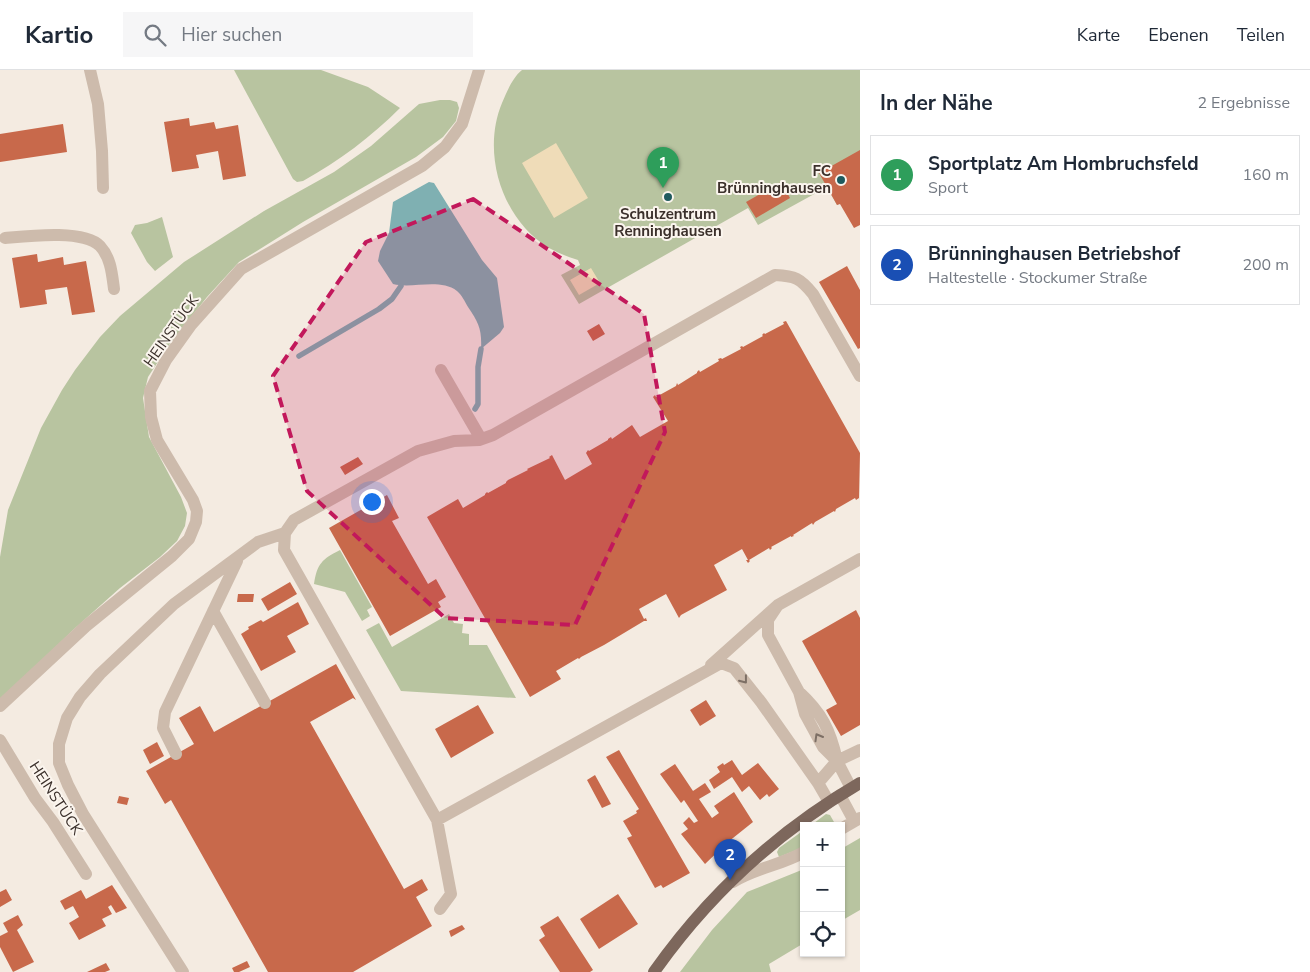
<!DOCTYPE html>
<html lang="de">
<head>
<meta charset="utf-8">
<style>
  body { margin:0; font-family:"Nunito Sans",sans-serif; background:#f6f6f7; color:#1f2937 }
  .controls { position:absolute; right:15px; bottom:15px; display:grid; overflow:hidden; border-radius:0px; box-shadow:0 1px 4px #0004 }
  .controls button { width:45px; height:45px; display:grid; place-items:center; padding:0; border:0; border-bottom:1px solid #e0e1e3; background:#fff; color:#1f2937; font:25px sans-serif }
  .you { position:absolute; left:371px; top:431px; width:18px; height:18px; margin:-12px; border:4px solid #fff; border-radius:50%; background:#1a73e8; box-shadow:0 0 0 8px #1a73e833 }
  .badge { display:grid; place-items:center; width:32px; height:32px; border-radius:50%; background:#1f5a5e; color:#fff; font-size:16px; font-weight:700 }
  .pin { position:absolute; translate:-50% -41px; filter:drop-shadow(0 1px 2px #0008) }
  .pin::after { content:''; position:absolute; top:26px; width:18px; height:15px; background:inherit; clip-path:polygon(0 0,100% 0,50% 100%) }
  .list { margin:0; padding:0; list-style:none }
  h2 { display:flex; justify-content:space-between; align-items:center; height:65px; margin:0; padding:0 20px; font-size:21px }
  h2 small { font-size:16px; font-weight:400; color:#747a83 }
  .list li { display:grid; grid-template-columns:32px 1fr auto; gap:15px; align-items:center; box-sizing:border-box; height:80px; margin:0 10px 10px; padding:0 10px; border:1px solid #e0e1e3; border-radius:0px }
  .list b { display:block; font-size:19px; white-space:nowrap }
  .list p { margin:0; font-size:16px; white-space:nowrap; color:#747a83 }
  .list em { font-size:16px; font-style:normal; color:#747a83 }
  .icon { flex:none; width:28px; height:28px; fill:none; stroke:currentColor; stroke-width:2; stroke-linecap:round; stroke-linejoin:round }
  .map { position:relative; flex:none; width:860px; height:902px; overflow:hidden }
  header { display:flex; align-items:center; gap:30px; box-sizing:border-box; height:70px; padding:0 25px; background:#fff; border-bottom:1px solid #e0e1e3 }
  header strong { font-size:24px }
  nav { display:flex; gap:28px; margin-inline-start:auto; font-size:18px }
  .search { width:350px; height:45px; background:#f6f6f7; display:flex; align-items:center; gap:12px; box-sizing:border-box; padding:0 18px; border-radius:0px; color:#747a83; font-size:19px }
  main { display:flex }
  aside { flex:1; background:#fff }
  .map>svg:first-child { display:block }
  .green { fill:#b8c4a0 }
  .sand { fill:#efdcb8 }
  .water { fill:#7fb0b2 }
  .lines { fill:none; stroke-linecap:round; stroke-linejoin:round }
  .stream { stroke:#7fb0b2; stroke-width:5.5 }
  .building { fill:#c8694b }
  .minor { stroke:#cdbbac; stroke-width:12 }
  .major { stroke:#7d675c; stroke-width:12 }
  .oneway { stroke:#7d6f65 }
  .marked { fill:#c2185b; fill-opacity:0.2; stroke:#c2185b; stroke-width:4; stroke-dasharray:10 6; stroke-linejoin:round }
  .poi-dot { fill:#1f5a5e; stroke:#fbf5ee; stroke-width:2 }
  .labels { text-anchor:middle; stroke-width:4; stroke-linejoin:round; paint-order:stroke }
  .poi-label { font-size:15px; font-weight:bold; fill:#3b302b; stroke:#fbf5ee; text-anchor:end }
  .street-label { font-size:15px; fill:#3b302b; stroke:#fbf5ee }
</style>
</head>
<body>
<header>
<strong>Kartio</strong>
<div class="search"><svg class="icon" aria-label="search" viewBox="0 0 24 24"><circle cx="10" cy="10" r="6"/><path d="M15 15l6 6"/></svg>Hier suchen</div>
<nav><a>Karte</a><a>Ebenen</a><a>Teilen</a></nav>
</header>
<main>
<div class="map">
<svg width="860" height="902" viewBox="0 0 860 902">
  <rect width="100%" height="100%" fill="#f4ebe1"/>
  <path class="green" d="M234 0H321L368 17 400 38C371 67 339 91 303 111L297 112 293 109Z
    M522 0H860V123L837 135 827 117 758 155 748 138 579 234 561 205 580 195 578 190C568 187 558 183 549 178 502 150 481 83 502 33 507 22 512 8 522 0Z
    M440 30H450L457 32 459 38 456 51 443 67 416 87 303 152 239 192 207 227 169 275 148 307 143 328 149 367 181 427 187 443 185 456 177 471 160 487 120 518 73 560 0 631V487L8 440 41 358 62 320 75 300 100 267 120 246 184 192 264 141 334 102 371 76 419 34Z
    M162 147 173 187 155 201 147 192 131 163 135 155 147 153Z
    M340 480 372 537 367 540 370 546 362 551 345 522 314 514C317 494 322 489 340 480Z
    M449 544 454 553 463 554 462 563 469 564V575H487L516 628 401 621 366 560 379 553 392 577Z
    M826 744 830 745 834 752 832 756H810Z
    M804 760V777L779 787 777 782 779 778Z
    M860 768V840L841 851V779Z
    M804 799V873L769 894 771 902H680L712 860 747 822Z"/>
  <path class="sand" d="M556 73 588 128 554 148 522 93Z
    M591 198 600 213 579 225 570 210Z"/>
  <path class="water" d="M429 112 434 113 482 190 497 208 504 257 500 263 481 279C482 260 479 253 468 237 465 232 462 225 457 221 440 208 412 219 393 214L378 191 380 181 389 163 393 132Z"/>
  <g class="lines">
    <path class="stream" d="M299 286 379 239 392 229 401 216
      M475 339 478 334V297L481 279"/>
  </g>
  <path class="building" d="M189 48 190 56 214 52 216 59 238 55 246 106 223 110 218 81 196 85 199 98 172 102 164 52Z
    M63 54 67 82 0 92V64Z
    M860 80V155L854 158 840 134 837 135 819 103Z
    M781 112 790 128 756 148 746 132Z
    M37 184 38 192 63 187 64 195 86 191 95 242 72 245 67 217 45 220 47 234 20 238 12 188Z
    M847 196 860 220V278L858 279 819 212Z
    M786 251 860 383 859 428 856 430 855 428 836 439 835 442 834 441 815 452 813 455 812 453 793 465 794 466 791 467V466L771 477 772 478 770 480 769 478 749 490 750 491 748 493 746 490H748L742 479 714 495 727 520 681 545 679 548 666 524 639 539 644 549 646 548 647 551H644L604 575 581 587 579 589 578 588 556 601 561 609 530 627 427 447 458 429 463 438 485 425V424L487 422 488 423 506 413V412L508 410 528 400 527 399 550 388 549 387 552 385 565 410 592 394 586 383 588 380 589 381 608 370V369L611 367 612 369 632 355 640 367 668 351 653 327 655 325 656 327 676 316 677 313 678 315 697 303V302L699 300 700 302 719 291 718 289 721 288 722 289 741 279 740 277 742 276 743 277 763 266 762 265 764 263 765 264 784 254 783 252Z
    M599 254 605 264 593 271 587 261Z
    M358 387 363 394 345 405 340 397Z
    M387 425 399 448 392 451 428 514 436 509 446 527 438 532 441 537 390 566 329 458Z
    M290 512 297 524 268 541 261 529Z
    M238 524H254L253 532H237Z
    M298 532 309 554 287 566 296 582 261 601 241 564 249 559 248 557 261 550 263 552Z
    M856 540 860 548V655L841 666 826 640 837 634 802 571Z
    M336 594 356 630 353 628 310 652 404 819 422 809 428 820 416 827 432 856 353 902H268L171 730 165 734 146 701 194 674 179 648 200 636 214 662Z
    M706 630 716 646 700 656 690 640Z
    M478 635 494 663 451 688 435 659Z
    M157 672 164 686 150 694 143 680Z
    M619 680 690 803 663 818 661 815 655 818 627 768 632 766 623 751 637 743 636 741 639 739 606 687Z
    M732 690 742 705 758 693 779 719 769 727 767 724 760 730 749 716 742 722 732 707 714 719 709 710 720 702 717 697 723 693 724 695Z
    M675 694 693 721 705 713 711 722 699 729 712 748 719 743 714 736 734 722 753 752 728 772 705 794 681 764 688 759 683 753 689 747 694 753 698 751 684 730 681 733 660 704Z
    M595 705 611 734 602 738 587 710Z
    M119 726 129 728 127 735 117 733Z
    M112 815 127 838 116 843 111 835 108 837 112 844 102 849 106 856 79 870 69 853 79 847 73 836 65 840 60 831 81 820 86 829Z
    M6 819 12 830 0 837V822Z
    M618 824 638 854 599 879 580 849Z
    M18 845 23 855 17 860 34 892 13 902 0 877V866L8 862 3 853Z
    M558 846 593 900 590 902H560L539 870 545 866 540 857Z
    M462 855 465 859 451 867 449 861Z
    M247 891 250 897 239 902H234L232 898Z
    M106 893 110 900 105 902H87Z"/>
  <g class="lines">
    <path class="minor" d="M90 0 98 34 102 81 103 118
      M5 168C27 166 84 159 100 176 111 188 112 204 114 219
      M441 300 481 369
      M778 535 768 550V565L799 622 805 644 823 677 837 691 851 718
      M213 541 265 633
      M711 595 778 535 860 489
      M799 622C822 643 830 660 837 690
      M0 636 86 556 172 486 189 469 196 452 197 441 193 430 157 370 151 347 150 321 166 290 191 255 241 199 422 96 445 77 462 54 479 0
      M0 670 35 728 53 752 86 804
      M176 684 163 658 165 642 237 491
      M818 713 837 691 860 680
      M840 725 854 751
      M829 732 818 713 761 632 734 598 721 593 437 750 284 480 285 463 294 450 418 381 454 371 479 370 493 365 775 205C795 206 800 208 813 224L860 306
      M437 750 451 824 440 839
      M841 759 860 748
      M733 812C755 798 782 795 804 782
      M183 902 83 744 68 715 59 693V674L67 648 80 627 100 604 174 534 258 472 285 463"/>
    <path class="major" d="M654 902C709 824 778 761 860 713"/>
  </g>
  <defs><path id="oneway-chevron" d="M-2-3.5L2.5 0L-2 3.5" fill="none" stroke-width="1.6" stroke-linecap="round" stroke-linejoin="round" transform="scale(1.25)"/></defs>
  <g class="oneway">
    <use href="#oneway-chevron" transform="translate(744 610) rotate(52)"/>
    <use href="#oneway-chevron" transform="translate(818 667) rotate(-120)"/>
  </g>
  <path class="marked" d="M473 129 644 244 665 362 575 555 445 548 307 421 273 306 366 172Z"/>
  <g class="poi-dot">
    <circle cx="841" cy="110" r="5"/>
    <circle cx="668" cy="127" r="5"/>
  </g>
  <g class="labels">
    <g class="poi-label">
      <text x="831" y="106">FC<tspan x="831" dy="17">Brünninghausen</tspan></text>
      <text x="668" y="149" text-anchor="middle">Schulzentrum<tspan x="668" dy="17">Renninghausen</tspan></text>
    </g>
    <g class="street-label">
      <text transform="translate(171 261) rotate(-55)" y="5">HEINSTÜCK</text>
      <text transform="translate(56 728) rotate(57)" y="5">HEINSTÜCK</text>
    </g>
  </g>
</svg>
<div class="controls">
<button>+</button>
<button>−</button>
<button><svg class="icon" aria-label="locate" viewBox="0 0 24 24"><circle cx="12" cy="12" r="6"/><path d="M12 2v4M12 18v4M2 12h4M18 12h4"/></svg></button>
</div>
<div class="you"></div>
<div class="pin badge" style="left:663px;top:118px;background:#2e9e5b">1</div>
<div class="pin badge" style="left:730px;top:810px;background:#1a4fb4">2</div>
</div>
<aside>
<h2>In der Nähe<small>2 Ergebnisse</small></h2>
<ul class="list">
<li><span class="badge" style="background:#2e9e5b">1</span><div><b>Sportplatz Am Hombruchsfeld</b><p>Sport</p></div><em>160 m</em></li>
<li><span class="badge" style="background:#1a4fb4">2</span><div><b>Brünninghausen Betriebshof</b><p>Haltestelle · Stockumer Straße</p></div><em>200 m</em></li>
</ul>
</aside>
</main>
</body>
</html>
